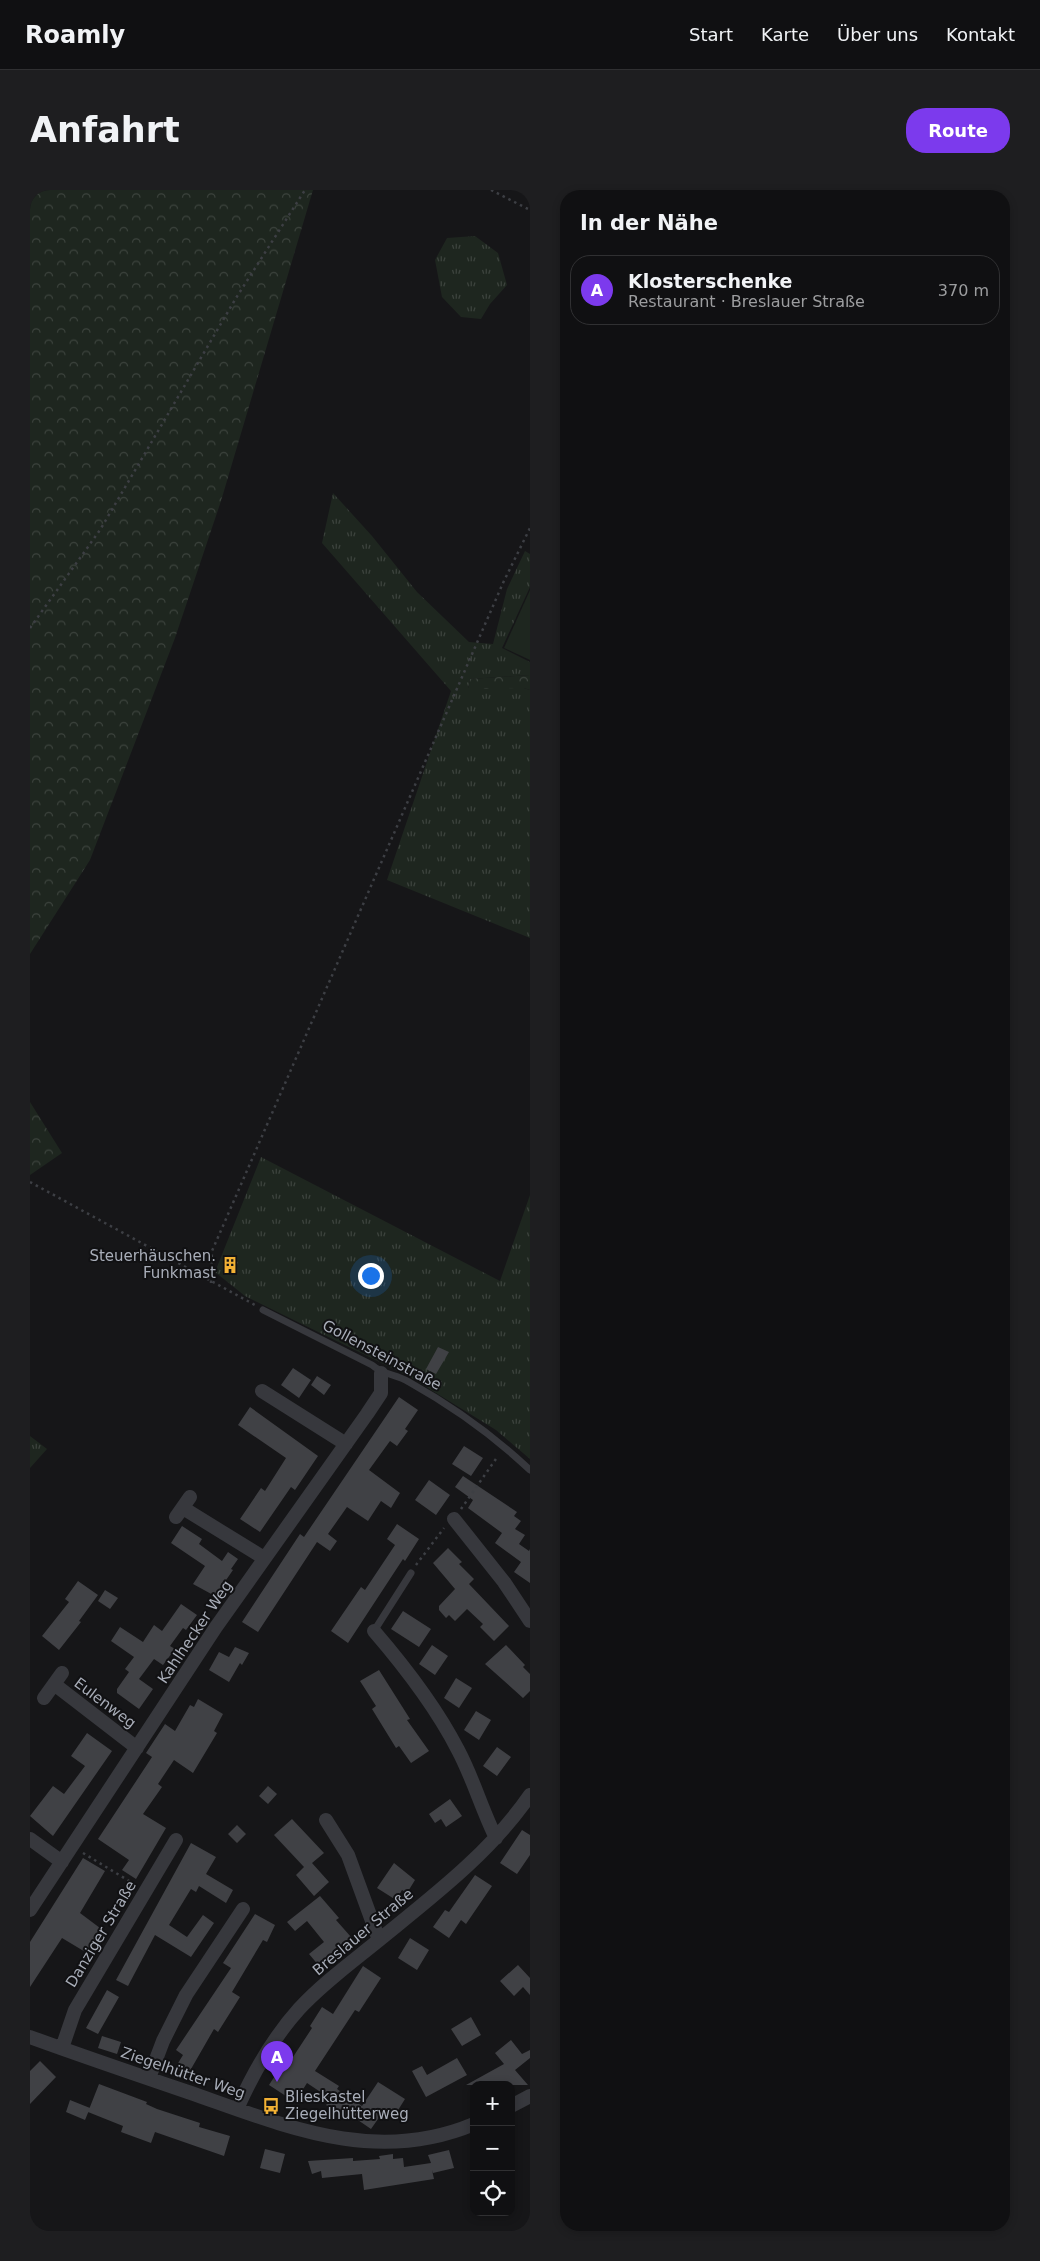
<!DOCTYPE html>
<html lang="de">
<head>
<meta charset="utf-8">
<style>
  body { margin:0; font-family:"DejaVu Sans",sans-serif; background:#1e1e20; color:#f1f3f6 }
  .controls { position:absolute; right:15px; bottom:15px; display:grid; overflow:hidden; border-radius:10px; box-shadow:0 2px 8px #0003 }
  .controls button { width:45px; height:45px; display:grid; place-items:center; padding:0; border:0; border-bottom:1px solid #303032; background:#101012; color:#f1f3f6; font:25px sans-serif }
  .you { position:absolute; left:340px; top:1085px; width:18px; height:18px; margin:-12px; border:4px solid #fff; border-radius:50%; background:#1a73e8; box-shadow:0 0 0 8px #1a73e833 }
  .badge { display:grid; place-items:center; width:32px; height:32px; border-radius:50%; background:#7c3aed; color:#fff; font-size:16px; font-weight:700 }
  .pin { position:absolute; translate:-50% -41px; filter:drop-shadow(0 1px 2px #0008) }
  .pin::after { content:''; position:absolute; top:26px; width:18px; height:15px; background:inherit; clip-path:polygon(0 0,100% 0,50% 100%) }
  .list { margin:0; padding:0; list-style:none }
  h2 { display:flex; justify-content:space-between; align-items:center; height:65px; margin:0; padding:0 20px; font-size:21px }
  h2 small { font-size:16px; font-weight:400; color:#9c9d9f }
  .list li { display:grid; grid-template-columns:32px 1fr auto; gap:15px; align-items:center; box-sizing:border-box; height:70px; margin:0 10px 10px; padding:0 10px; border:1px solid #303032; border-radius:20px }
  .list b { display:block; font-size:19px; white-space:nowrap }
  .list p { margin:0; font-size:16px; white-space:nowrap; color:#9c9d9f }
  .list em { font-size:16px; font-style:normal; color:#9c9d9f }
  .icon { flex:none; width:28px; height:28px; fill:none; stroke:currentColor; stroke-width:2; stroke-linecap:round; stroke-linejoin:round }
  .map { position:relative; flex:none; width:500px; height:2041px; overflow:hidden; border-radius:20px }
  header { display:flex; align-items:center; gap:30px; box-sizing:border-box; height:70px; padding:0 25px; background:#101012; border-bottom:1px solid #303032 }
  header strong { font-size:24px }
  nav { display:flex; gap:28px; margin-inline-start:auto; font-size:18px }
  .intro { display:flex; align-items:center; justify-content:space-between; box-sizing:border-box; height:120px; padding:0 30px }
  h1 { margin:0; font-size:35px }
  .button { padding:12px 22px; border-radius:20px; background:#7c3aed; color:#fff; font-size:18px; font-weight:700 }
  main { display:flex; gap:30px; padding:0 30px }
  aside { flex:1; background:#101012; border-radius:20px; box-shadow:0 2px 8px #0003 }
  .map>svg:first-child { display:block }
  .grass { fill:url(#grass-tufts) }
  .forest { fill:url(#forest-crowns) }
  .garden { fill:#1e261f }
  .building { fill:#404145 }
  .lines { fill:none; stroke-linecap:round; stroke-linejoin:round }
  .path { stroke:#3d3f44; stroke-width:2.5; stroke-dasharray:2.5 4; stroke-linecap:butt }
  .service { stroke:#37383d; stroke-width:7 }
  .minor { stroke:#37383d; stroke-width:14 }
  .labels { text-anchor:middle; stroke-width:4; stroke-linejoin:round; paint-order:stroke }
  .poi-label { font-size:15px; fill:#a8adb8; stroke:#111113; text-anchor:end }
  .street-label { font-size:15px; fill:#a8adb8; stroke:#111113 }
</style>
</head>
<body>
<header>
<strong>Roamly</strong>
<nav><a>Start</a><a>Karte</a><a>Über uns</a><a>Kontakt</a></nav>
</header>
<div class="intro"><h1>Anfahrt</h1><a class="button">Route</a></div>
<main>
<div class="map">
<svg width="500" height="2041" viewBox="0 0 500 2041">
  <defs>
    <pattern id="grass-tufts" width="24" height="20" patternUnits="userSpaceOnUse" patternTransform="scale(1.25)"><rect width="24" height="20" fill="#1e261f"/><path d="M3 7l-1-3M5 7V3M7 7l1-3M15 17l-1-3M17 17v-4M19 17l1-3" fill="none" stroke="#3c433d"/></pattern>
    <pattern id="forest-crowns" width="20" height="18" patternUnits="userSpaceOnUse" patternTransform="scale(1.25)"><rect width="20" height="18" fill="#1e261f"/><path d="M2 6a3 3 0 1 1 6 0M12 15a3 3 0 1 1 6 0" fill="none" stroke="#3c433d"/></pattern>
  </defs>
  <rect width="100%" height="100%" fill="#161618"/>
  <path class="grass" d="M445 46 468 63 477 95 460 114 451 129 431 127 412 107 405 70 417 48Z
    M303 303 342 346 387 402 439 452 463 454 477 399 495 361 500 364V397L472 458 500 472V485L440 489 438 498H494L500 500V748L357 690 421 501 292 353Z
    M231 967 470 1091 500 1005V1269L466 1240 380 1187 215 1106 185 1082Z
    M0 1246 17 1259 0 1278Z"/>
  <path class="forest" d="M0 0H283L191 311 145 448 60 670 0 764Z
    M500 485V500L494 498 438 499 440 489Z
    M0 912 32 963 0 985Z"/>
  <path class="garden" d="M500 400V470L474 458Z"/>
  <path class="building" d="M196 1068 208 1072 204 1082 193 1079Z
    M408 1157 419 1162 406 1184 396 1179Z
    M263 1178 281 1190 269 1208 251 1195Z
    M287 1186 301 1195 294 1205 281 1195Z
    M369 1207 388 1220 375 1239 378 1241 367 1256 360 1251 339 1280 370 1303 361 1318 351 1311 338 1331 317 1317 298 1344 307 1351 300 1361 287 1352 228 1442 212 1432 270 1344 274 1347Z
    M220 1217 288 1266 265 1300 261 1297 230 1342 210 1329 231 1298 235 1301 256 1268 208 1235Z
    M434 1256 453 1268 441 1286 422 1274Z
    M433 1286 487 1322 484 1326 491 1331 485 1339 495 1345 489 1354 499 1361 500 1359V1393L484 1382 491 1372 465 1353 472 1343 438 1318 443 1310 425 1297Z
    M399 1290 420 1305 406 1325 385 1310Z
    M367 1334 389 1349 375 1371 373 1369 318 1453 301 1441 331 1397 335 1400 365 1355 357 1349Z
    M152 1336 172 1349 169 1354 192 1371 198 1362 208 1369 201 1379 203 1380 185 1406 163 1394 175 1376 141 1353Z
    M418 1358 432 1372 429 1374 444 1389 439 1394 479 1436 464 1451 450 1437 453 1434 437 1419 425 1431 419 1425 416 1428 409 1420V1416L425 1399 403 1373Z
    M48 1391 68 1405 49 1431 51 1432 29 1460 12 1446 39 1412 35 1409Z
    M75 1400 88 1408 80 1419 68 1411Z
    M151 1414 167 1425 156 1440 153 1438 140 1456 145 1459 133 1475 124 1469 109 1489 123 1499 109 1519 87 1503V1499L99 1482 95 1479 104 1467 81 1451 90 1437 113 1452 124 1435 132 1441Z
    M373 1421 401 1439 389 1457 361 1439Z
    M402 1455 418 1466 405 1485 389 1474Z
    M476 1455 495 1475 493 1477 500 1484V1501L493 1508 455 1474Z
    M205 1457 219 1463 212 1475 210 1473 199 1492 179 1480 189 1462 199 1467Z
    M349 1480 380 1529 377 1530 399 1561 381 1573 369 1556 366 1558 342 1519 346 1516 330 1491Z
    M426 1488 442 1498 429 1518 414 1508Z
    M168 1509 193 1524 184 1541 187 1543 163 1583 144 1570 128 1594 132 1597 113 1624 136 1638 106 1689 92 1680 99 1670 68 1649 122 1567 116 1563 135 1534 145 1541 160 1515 164 1517Z
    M446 1521 461 1530 449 1550 434 1540Z
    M57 1543 82 1561 23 1646 0 1626 23 1596 34 1604 55 1576 41 1566Z
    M467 1557 481 1567 467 1586 453 1576Z
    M238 1596 247 1604 238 1614 229 1606Z
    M420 1609 432 1626 416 1637 411 1629 405 1633 399 1624Z
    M262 1629 294 1663 282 1673 299 1692 284 1706 266 1685 274 1677 244 1645Z
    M207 1635 216 1644 207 1653 198 1644Z
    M492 1640 500 1645V1665L487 1684 470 1673Z
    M161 1653 186 1667 176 1684 203 1700 196 1713 169 1696 166 1702 161 1699 139 1735 157 1747 173 1725 184 1733 161 1767 125 1745 98 1796 86 1790Z
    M53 1668 75 1681 50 1723 74 1741 57 1763 32 1748 0 1797V1752Z
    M364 1673 385 1690 377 1703 372 1700 366 1710 347 1698Z
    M445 1685 462 1696 436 1734 431 1730 419 1748 403 1737 415 1720 419 1722Z
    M290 1706 309 1728 306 1730 321 1747 298 1766 301 1768 290 1777 279 1764 294 1752 277 1731 265 1741 257 1732Z
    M225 1724 245 1735 237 1752 233 1750 202 1802 210 1807 188 1842 184 1839 157 1886 145 1878 153 1865 146 1860 201 1778 193 1773Z
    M380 1748 399 1760 387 1780 368 1768Z
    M488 1775 500 1788V1805L493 1797 484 1806 470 1791Z
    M333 1776 351 1788 329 1822 325 1820 285 1881 309 1896 307 1899 332 1916 348 1892 375 1909 365 1925 355 1919 341 1939 322 1926 320 1928 317 1925 315 1928 296 1915 301 1909 277 1893 265 1912 239 1895 259 1864 263 1867 282 1838 280 1836 292 1817 303 1824Z
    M77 1800 89 1807 68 1844 56 1838Z
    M441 1827 451 1845 432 1856 421 1839Z
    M72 1846 91 1852 87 1864 68 1858Z
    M481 1850 492 1864 500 1860V1868L485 1880 498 1895H436L474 1874 465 1863Z
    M427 1868 437 1885 396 1907 382 1881 392 1876 397 1885Z
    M10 1871 26 1887 0 1914V1881Z
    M69 1894 117 1912 116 1914 127 1919 170 1933 169 1937 200 1946 194 1966 125 1942 121 1953 91 1942 93 1936 58 1922Z
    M40 1910 60 1918 55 1930 36 1922Z
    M235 1959 255 1964 250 1983 230 1978Z
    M419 1960 424 1978 403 1983 402 1980 404 1989 334 2000 332 1984 292 1988 291 1981 282 1984 278 1971 323 1968V1971L350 1969 349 1966 363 1964V1969L373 1968 374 1977 401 1973 398 1965Z"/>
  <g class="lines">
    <path class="path" d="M461 0 500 20
      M0 438 70 340 206 108 275 0
      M0 992 225 1115
      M181 1093 182 1061 473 393 500 338
      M431 1319 468 1266
      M386 1375 414 1338
      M53 1663 104 1694"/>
    <path class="service" d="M233 1120 342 1175C353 1185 366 1184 379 1192 422 1216 464 1246 500 1280
      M344 1441 381 1383"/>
    <path class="minor" d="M232 1201 316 1254
      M153 1318 234 1368
      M146 1327 160 1307
      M424 1329 474 1392 500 1431
      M344 1441C375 1477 406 1517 428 1560 443 1588 452 1620 466 1648
      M24 1494 107 1558
      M14 1508 32 1483
      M296 1630 318 1665 349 1750
      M0 1649 32 1672
      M0 1720 186 1437 337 1224 351 1203V1183
      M0 1847C52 1866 105 1884 158 1902 253 1935 344 1976 444 1934
      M32 1858 45 1820 146 1650
      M119 1888 133 1851 156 1805 213 1719
      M481 1916 500 1906
      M207 1919C223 1883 242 1849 269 1819 293 1793 322 1772 349 1750 403 1706 460 1663 500 1605"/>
  </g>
  <defs>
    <g id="building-bare" transform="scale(1.35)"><path d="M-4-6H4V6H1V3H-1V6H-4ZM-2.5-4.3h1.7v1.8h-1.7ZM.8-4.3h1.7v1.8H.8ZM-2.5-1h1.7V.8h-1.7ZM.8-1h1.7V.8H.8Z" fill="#f2b134" stroke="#111113" stroke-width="2.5" paint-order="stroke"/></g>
    <g id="bus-bare" transform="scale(1.35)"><path d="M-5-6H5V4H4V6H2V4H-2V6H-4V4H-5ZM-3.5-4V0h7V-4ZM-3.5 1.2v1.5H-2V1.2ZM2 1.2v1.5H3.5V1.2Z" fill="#f2b134" stroke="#111113" stroke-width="2.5" paint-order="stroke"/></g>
  </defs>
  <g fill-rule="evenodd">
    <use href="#building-bare" x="200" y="1075"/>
    <use href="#bus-bare" x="241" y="1916"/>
  </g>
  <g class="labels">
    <g class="poi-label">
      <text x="186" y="1071">Steuerhäuschen.<tspan x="186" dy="17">Funkmast</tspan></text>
      <text x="255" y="1912" text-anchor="start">Blieskastel<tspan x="255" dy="17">Ziegelhütterweg</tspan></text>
    </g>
    <g class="street-label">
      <text transform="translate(352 1165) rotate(28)" y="5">Gollensteinstraße</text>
      <text transform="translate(165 1442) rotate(-56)" y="5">Kahlhecker Weg</text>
      <text transform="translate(75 1513) rotate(37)" y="5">Eulenweg</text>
      <text transform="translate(333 1742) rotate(-40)" y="5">Breslauer Straße</text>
      <text transform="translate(71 1744) rotate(-59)" y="5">Danziger Straße</text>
      <text transform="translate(153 1883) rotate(19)" y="5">Ziegelhütter Weg</text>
    </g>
  </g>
</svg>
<div class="controls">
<button>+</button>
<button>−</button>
<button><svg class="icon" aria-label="locate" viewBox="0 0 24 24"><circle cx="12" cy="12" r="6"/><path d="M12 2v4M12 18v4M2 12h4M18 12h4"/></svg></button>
</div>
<div class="you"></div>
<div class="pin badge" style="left:247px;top:1892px">A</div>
</div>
<aside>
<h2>In der Nähe<small></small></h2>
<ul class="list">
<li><span class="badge">A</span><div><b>Klosterschenke</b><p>Restaurant · Breslauer Straße</p></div><em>370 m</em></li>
</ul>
</aside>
</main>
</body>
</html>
